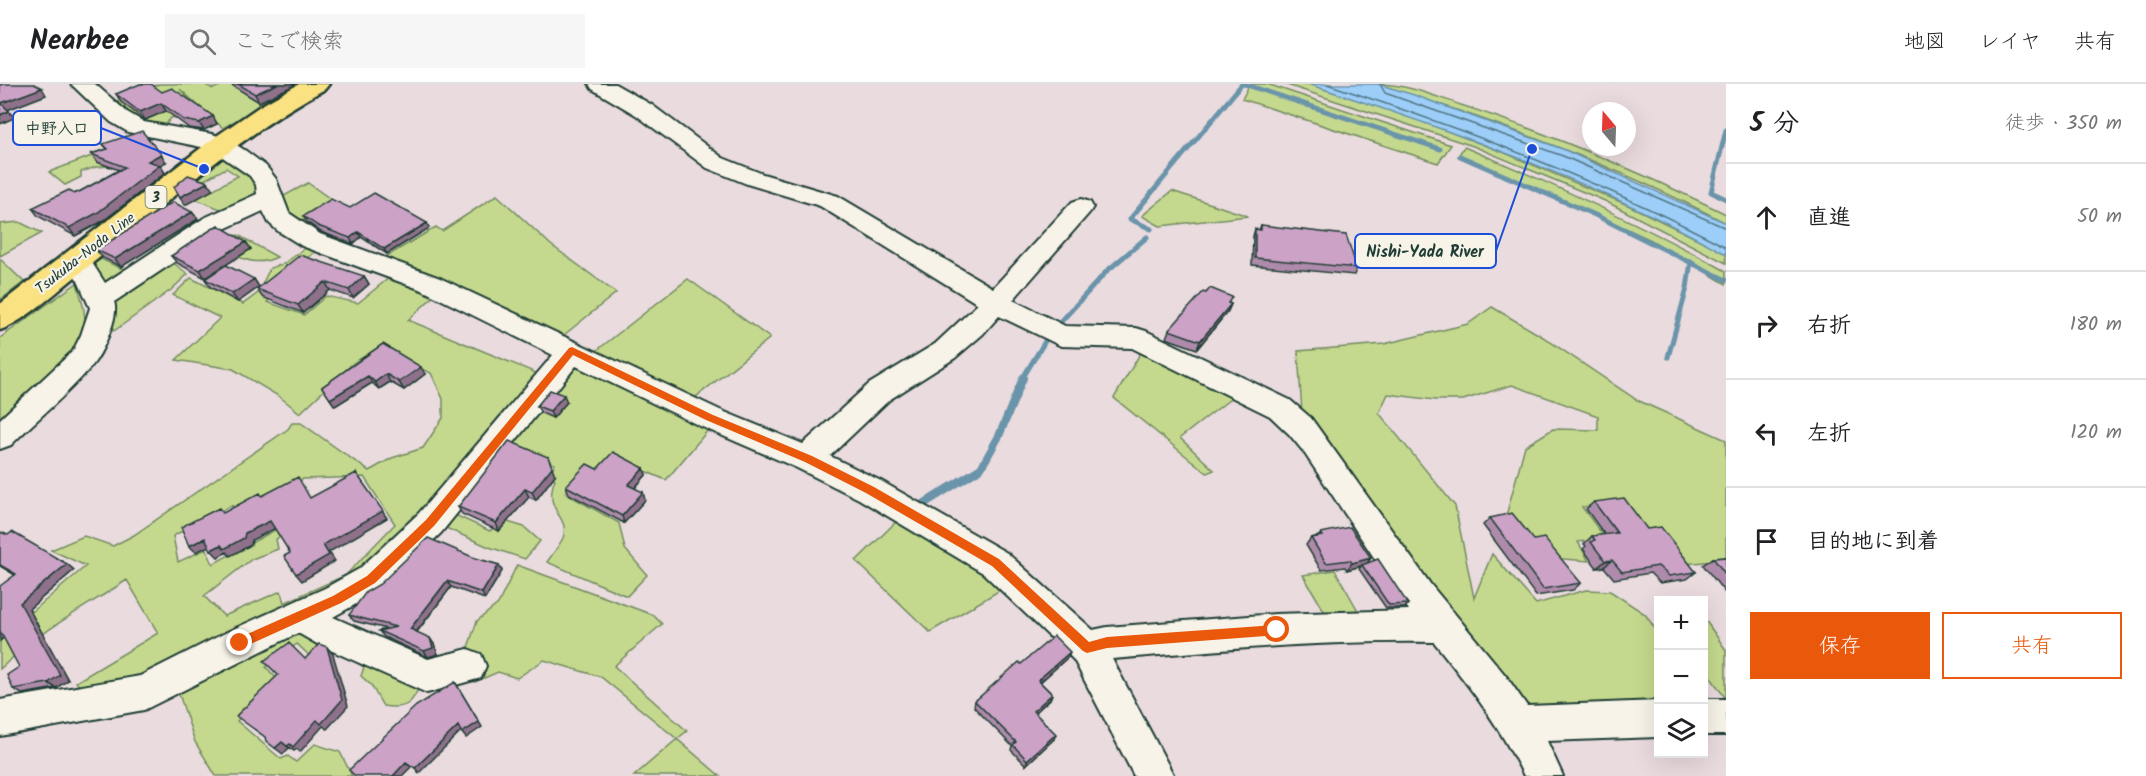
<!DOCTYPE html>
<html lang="ja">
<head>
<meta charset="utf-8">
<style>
  body { margin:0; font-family:Kalam,"Klee One",sans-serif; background:#f6f6f6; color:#202124 }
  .controls { position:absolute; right:18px; bottom:18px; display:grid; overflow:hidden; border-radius:0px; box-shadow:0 6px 24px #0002 }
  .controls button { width:54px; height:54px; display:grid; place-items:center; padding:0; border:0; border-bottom:2px solid #e0e0e0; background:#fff; color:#202124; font:30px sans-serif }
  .compass { position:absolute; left:1582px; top:18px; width:54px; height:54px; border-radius:50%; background:#fff; box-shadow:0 6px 24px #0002; rotate:341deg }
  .stop { position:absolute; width:18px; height:18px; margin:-14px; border:4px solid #ea580c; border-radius:50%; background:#fff }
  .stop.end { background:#ea580c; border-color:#fff; box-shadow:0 2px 6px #0008 }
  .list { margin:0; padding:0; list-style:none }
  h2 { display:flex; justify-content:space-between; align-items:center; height:78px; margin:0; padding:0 24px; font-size:26px }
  h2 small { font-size:20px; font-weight:400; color:#757577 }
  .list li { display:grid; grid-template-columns:39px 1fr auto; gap:18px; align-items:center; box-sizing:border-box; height:108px; padding:0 24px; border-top:2px solid #e0e0e0 }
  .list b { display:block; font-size:22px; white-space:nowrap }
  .list em { font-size:20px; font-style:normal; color:#757577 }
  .actions { display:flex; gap:12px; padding:18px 24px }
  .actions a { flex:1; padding:14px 0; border:2px solid #ea580c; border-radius:0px; text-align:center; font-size:21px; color:#ea580c }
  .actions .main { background:#ea580c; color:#fff }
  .icon { flex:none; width:33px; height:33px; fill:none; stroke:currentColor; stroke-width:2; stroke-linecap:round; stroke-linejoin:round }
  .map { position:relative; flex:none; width:1726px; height:692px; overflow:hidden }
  header { display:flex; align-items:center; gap:36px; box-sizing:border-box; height:84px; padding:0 30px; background:#fff; border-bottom:2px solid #e0e0e0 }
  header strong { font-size:28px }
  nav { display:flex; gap:33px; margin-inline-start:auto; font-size:21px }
  .search { width:420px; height:54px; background:#f6f6f6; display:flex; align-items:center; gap:15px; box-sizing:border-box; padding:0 21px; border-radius:0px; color:#757577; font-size:22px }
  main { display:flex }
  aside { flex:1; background:#fff }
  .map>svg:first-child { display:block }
  .green { fill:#c5d98e; stroke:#728b61; stroke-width:1.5; fill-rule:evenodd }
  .water { fill:#9dcef9; stroke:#6b94aa; stroke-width:1.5 }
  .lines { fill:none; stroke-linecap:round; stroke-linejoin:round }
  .shore { stroke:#517783; stroke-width:1.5 }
  .stream-far1 { stroke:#6b94aa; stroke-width:5 }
  .stream { stroke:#6b94aa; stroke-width:8 }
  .minor-casing { stroke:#1f3d34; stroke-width:4 }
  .major-casing { stroke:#1f3d34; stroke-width:5 }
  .minor { fill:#f7f3e8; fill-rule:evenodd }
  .major { fill:#fae181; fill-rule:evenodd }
  .wall { fill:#af8bab; stroke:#1f3d34; stroke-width:1.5 }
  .shaded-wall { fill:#8f718b; stroke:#1f3d34; stroke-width:1.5 }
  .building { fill:#cca2c7; stroke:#1f3d34; stroke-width:1.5 }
  .route { fill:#ea580c }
  .labels { text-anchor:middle; stroke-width:4.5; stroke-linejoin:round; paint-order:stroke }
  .shield { fill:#f7f3e8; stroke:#60746a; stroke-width:1.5 }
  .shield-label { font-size:14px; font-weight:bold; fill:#1f3d34 }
  .street-label { font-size:15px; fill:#1f3d34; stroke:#f7f3e8 }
  .leader { fill:none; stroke:#1d4ed8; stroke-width:2 }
  .callout-dot { fill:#1d4ed8; stroke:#f7f3e8; stroke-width:2 }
  .callout { fill:#f7f3e8; stroke:#1d4ed8; stroke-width:2 }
  .callout-label { font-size:16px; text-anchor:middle; font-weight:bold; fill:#1f3d34 }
</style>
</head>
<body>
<header>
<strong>Nearbee</strong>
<div class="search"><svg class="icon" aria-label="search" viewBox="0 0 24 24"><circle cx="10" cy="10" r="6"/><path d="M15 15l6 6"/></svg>ここで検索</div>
<nav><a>地図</a><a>レイヤ</a><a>共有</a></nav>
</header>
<main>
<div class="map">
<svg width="1726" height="692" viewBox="0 0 1726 692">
  <rect width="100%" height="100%" fill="#eadbde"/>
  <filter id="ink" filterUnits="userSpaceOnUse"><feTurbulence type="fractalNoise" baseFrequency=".0167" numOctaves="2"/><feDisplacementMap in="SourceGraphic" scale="12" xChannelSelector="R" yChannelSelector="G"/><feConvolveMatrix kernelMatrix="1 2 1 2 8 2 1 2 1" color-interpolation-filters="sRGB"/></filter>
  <g filter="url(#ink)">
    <path class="green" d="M159 0H204L213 5 224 0H267L246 10 259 18 279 8 281 11 223 44 180 5 201 28 171 34 163 44 135 35 114 18Z
      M1250 0H1267L1451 61 1438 79 1242 15Z
      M1284 0H1308L1405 31 1505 69 1630 122 1710 161 1726 170V179L1605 117 1473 62Z
      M1378 0C1406 0 1434 12 1461 21 1552 50 1640 88 1726 130V139C1615 81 1497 38 1378 0Z
      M1464 63C1553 100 1641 140 1726 187V200L1651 156 1576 121 1458 72Z
      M105 67 109 82 96 83 81 88V93L65 101 49 88Z
      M224 73 251 88 265 114 233 130 180 109ZM226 84 238 92 201 112 189 104Z
      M308 99 336 119 297 140 287 130 282 113Z
      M1172 107 1248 132 1160 142 1142 132Z
      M497 111 551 161 616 209 564 251 384 174 436 143 442 147Z
      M19 138 42 149 0 172V140Z
      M238 151 277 173C256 183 243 175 223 166L224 159Z
      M308 162 316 167 283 195 287 199 267 218 304 231 326 212 358 219 390 193 435 211 408 236 541 291 425 427 354 495 108 611 87 612 76 598 158 549 127 496C84 524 37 549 0 585V555L86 482 51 466 84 452 113 462 134 451 288 345 292 339H301L369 387 392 374 423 364 443 334V315L431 289 376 265 353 279 300 329 280 313 233 285 176 276 220 234 173 211 191 194 243 220 258 209 270 184 283 180ZM364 393 395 440 346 491 284 519 281 507 224 532 204 512 252 475 278 465 276 455 286 449 282 442 213 480 206 465 178 478 173 452 232 421 237 430 303 395Z
      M0 175 24 198 0 216Z
      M101 175 120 184 132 186 105 205 93 180Z
      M168 175 188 190 171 206 114 247 107 244 108 215Z
      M688 195 770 254 692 316 596 267Z
      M77 199C82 216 88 236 84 255 78 279 21 323 0 342V254Z
      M1492 223 1543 253 1637 316 1726 356V476L1683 480 1640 449 1618 419 1582 423 1605 454 1578 458 1589 477 1550 474 1506 432 1525 362 1553 345 1598 346V332L1512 301 1463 316H1435L1388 310 1379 329 1455 422 1474 514 1492 470 1536 520 1586 506 1610 507 1645 530 1658 549V620L1523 626 1302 329 1298 267 1384 260 1468 240Z
      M1144 263 1238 309 1180 354 1214 386 1207 389 1114 314Z
      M585 277 709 345 666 396 614 374 602 389 591 384 565 409 619 439 625 465 647 491 627 512 547 478C552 471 559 462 563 454 571 431 542 428 555 395L548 392 555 380 512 362 455 431 490 447 501 436 524 443 540 457 525 475 489 463 439 441 567 284Z
      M900 434 1007 502 930 548 856 477Z
      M517 481 653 531 662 540 614 582 687 647 677 655 720 692H634L677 655 601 593 544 576 517 594 498 588 475 598 464 575 477 537 498 520Z
      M1335 486 1361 532H1327L1303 491Z
      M1704 537H1706L1726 566V615L1704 584Z
      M298 543 421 598C413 620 406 626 383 622L371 601 361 592 364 583 329 560 313 575 297 560 266 583 277 595 237 637 281 675 288 672 296 678 315 660 340 668 352 692H216L195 658 177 604Z"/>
    <path class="water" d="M1308 0H1378L1414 11 1565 66 1726 139V170C1594 97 1451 46 1308 0Z"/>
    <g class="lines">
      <path class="shore" d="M1327 0C1464 45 1598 96 1726 163
        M1380 0 1385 9 1563 72 1726 144"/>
      <path class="stream-far1" d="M1244 0 1440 65
        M1726 46 1711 108 1726 115
        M1460 72 1595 131 1726 196
        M1151 145 1130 135 1242 0
        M1056 243 1107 187 1147 153
        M1668 273 1687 204 1691 177
        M1022 295 1047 254"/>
      <path class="stream" d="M917 424 981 384 999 352 1023 294"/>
      <g class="minor-casing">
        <path id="minor" d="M71 0H95L127 28 144 38 212 50 227 55 246 67 266 82 276 95 289 129 320 150 440 194 720 326 803 360 869 300 935 260 978 220 820 122 747 100 707 84 636 31 592 5 589 0H615L652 21 723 74 763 90 838 112 993 204 1072 118 1081 115 1090 118 1093 123 1090 128 1013 216 1065 242 1136 244 1146 247 1290 316 1311 334 1431 501 1506 592 1527 622 1658 617V653L1547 657 1563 692H1524C1498 639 1470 603 1434 558 1326 556 1219 566 1112 575L1174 692H1134L1074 576 983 489 859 415 797 384 700 342 576 282 441 449 383 505 333 533 428 575 468 565 481 570 486 582 481 594 427 609 319 561 298 549 144 626 0 652V616L140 592 227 548 325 504 359 485 419 429 553 271 422 206 302 162 278 147 269 139 263 127 222 146 114 218C120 232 101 272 91 283 67 311 37 335 11 361L0 365V335L73 267 81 251 90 224 78 197 65 177 69 171 78 168 87 171 105 199 204 134 257 110 256 101 250 92 211 65 128 48 111 38ZM999 232 1061 262 1132 264 1270 332 1289 350 1303 367 1409 526 1275 530 1107 543 1093 546 1007 469 881 397 830 372 889 316 955 274 983 250Z
          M1704 615H1726V651H1704Z"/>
      </g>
      <g class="major-casing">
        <path id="major" d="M299 0H329L325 5C236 53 164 123 85 185 63 202 25 238 0 246V220L215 53 260 22Z"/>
      </g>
      <use href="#minor" class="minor"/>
      <use href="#major" class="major"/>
    </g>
    <path class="wall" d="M230 0H297L259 18Z
      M162 8 213 32 217 40 204 46 189 44 166 27 145 36 121 18 116 10Z
      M103 60 166 78 160 81 165 89 103 137 75 152 38 132 32 124 79 108 119 86 97 78 91 70 107 65Z
      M350 124 427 139 429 144 387 170 361 153 353 160 321 148 307 138 303 132Z
      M192 128 198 135 121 183 103 174 96 166Z
      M1261 141 1357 184 1354 191 1252 181 1253 152 1255 145 1259 146Z
      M246 158 251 165 205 194 177 179 171 172Z
      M364 192 369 200 353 214 330 206 303 229 262 213 257 205Z
      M205 195H254L259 203 238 218 210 203Z
      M1229 219 1231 220 1228 227 1197 265 1166 254 1169 246Z
      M383 260 425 290 404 306 390 298 379 305 372 299 335 322 322 303Z
      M567 318 553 334 541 329 537 322Z
      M644 384 646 391 635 404 645 416 624 439 569 410 566 402 597 385Z
      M555 391 536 416 529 413 499 447 462 430 458 423Z
      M1594 418 1647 445 1696 488 1687 495 1660 499 1650 489 1614 495 1604 483 1597 484 1583 465 1586 462 1584 460 1592 452 1605 451 1586 425Z
      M1490 434 1534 456 1581 499 1573 506 1536 512 1483 441Z
      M0 448 67 480 74 486 29 525 68 596 56 604 22 610 13 605 19 583 15 491 0 482Z
      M1321 449 1368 479 1408 520 1405 524H1386L1359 485 1361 482 1347 486 1345 483 1321 486 1306 461 1311 454 1319 452Z
      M1726 473V510L1703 481 1713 474Z
      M475 474 499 481 502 487 485 515 451 503 417 548 434 560 438 570 428 573 384 553 379 547 387 545 354 537 349 531Z
      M1068 573 1040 598 1052 610 1050 615 1035 629 1054 655 1026 681 1011 666 1012 662 974 623 975 617 1021 580Z"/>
    <path class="shaded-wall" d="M277 0H297L259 18 255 10Z
      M42 4 46 11 7 26 1 19Z
      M161 19 166 27 145 36 140 28Z
      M9 27 14 34 0 40V31Z
      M213 32 217 40 204 46 199 39Z
      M161 70 166 78 153 85 148 77Z
      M160 81 165 89 103 137 75 152 69 144Z
      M208 98 213 106 185 121 180 113Z
      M192 128 198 135 121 183 115 175Z
      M427 139 429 144 387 170 384 165Z
      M358 148 361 153 353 160 350 154Z
      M246 158 251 165 205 194 200 186Z
      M364 192 369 200 353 214 349 206Z
      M254 195 259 203 238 218 232 210Z
      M325 198 330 206 303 229 298 221Z
      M1231 220 1228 227 1197 265 1200 257Z
      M421 283 425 290 404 306 399 298Z
      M386 290 390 298 379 305 375 298Z
      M368 292 372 299 335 322 330 315Z
      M564 311 567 318 553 334 550 327Z
      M548 373 555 391 536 416 532 408Z
      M644 384 646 391 631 408 628 401Z
      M356 389 387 434 329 468 335 477 302 497 296 490 323 461Z
      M525 405 529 413 499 447 496 439Z
      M643 408 645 416 624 439 622 432Z
      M270 437 276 444 252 456 251 461 230 472 227 468 218 473 211 466Z
      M205 454 211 461 196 468 189 462Z
      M1371 474 1366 481H1362L1361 482 1347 486 1352 479Z
      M1612 476 1604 483 1597 484 1605 477Z
      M67 480 74 486 29 525 68 596 56 604 48 599 20 519Z
      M499 481 502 487 485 515 482 509Z
      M447 497 451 503 414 551 410 545Z
      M0 546 7 551 0 557Z
      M430 554 434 560 438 570 428 573 424 567Z
      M327 563 333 570 348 622 327 645 323 642 300 668 297 665 294 667 287 662Z
      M1070 568 1068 573 1036 602 1038 596Z
      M455 598 482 643 466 654 462 649Z
      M1052 610 1050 615 1031 632 1033 627Z
      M458 642 462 646 419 689 415 684Z
      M1056 650 1054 655 1026 681 1027 676Z
      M282 658 289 664 283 670 275 664Z
      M406 678 411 683 402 692H393Z"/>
    <path class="building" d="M3 0H34L42 4 1 19 9 27 0 31V1Z
      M140 0H151L162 8 172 4 213 32 199 39 184 36 161 19 140 28 116 10Z
      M238 0H277L255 10Z
      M142 47 161 70 148 77 160 81 97 129 69 144 32 124 69 106 74 110 79 108 125 83 91 70 108 65 103 60Z
      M188 91 208 98 180 113 174 103Z
      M374 109 427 139 384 165 358 148 350 154 318 142 303 132 331 115 350 124Z
      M173 118 192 128 115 175 96 166Z
      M218 141 246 158 200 186 171 172Z
      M1261 141 1346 151 1357 184 1255 174V145L1261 146Z
      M300 171 364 192 349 206 325 198 298 221 257 205Z
      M226 181 254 195 232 210 205 195Z
      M1210 204 1232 213 1228 219 1231 220 1200 257 1169 246 1203 208 1206 209Z
      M383 260 421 283 399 298 386 290 375 298 368 292 330 315 322 303Z
      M550 306 564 311 550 327 537 322Z
      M509 357 548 373 552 383 532 408 525 405 496 439 458 423Z
      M613 368 644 384 628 401 643 408 622 432 566 402 587 380 597 385Z
      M356 389 383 427 323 461 329 471 296 490 284 472 290 469 270 437 245 449 244 454 224 465 221 461 211 466 205 454 189 462 181 443 219 424 223 429 260 409 262 412 298 393 310 414Z
      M1624 414 1647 445 1661 443 1696 488 1669 492 1658 482 1622 488 1612 476 1605 477 1591 458 1595 456 1592 452 1617 449 1594 418Z
      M1512 429 1534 456 1544 454 1581 499 1543 505 1490 434Z
      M1350 443 1371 474 1352 479 1350 476 1326 479 1311 454 1323 452 1321 449Z
      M0 448 8 451 12 448 67 480 20 519 60 591 48 599 13 605 7 591 19 583 0 547V502L16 490 0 481Z
      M428 454 475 474 499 481 482 509 447 497 410 545 430 554 433 564 424 567 379 547 396 543 349 531 366 508 380 500Z
      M1726 473V491L1713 474Z
      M1378 475 1408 520 1389 521 1362 481Z
      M1054 552 1070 568 1038 596 1052 610 1033 627 1056 650 1027 676 1013 661 1016 658 975 617 1019 578 1021 580Z
      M289 559 305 575 319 560 327 563 342 616 321 640 317 636 293 663 290 660 287 662 282 658 275 664 266 657 265 653 236 632 278 591 264 577Z
      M455 598 479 638 462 649 458 642 415 684 406 678 393 692H355L349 686 416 622Z"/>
  </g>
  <path class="route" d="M572 263 713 331 812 372 874 403 999 475 1089 558 1107 553 1277 541 1283 546 1277 551 1107 564 1087 569 1083 567 992 482 866 409 805 378 706 336 573 271 434 442 375 499 341 519 244 563H236V555L333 512 367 492 426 436 569 264Z"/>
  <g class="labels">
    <rect class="shield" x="145.5" y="102" width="21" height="22" rx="4.5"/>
    <g class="shield-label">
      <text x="156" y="118">3</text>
    </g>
    <g class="street-label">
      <text transform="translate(85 169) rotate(-38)" y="5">Tsukuba-Noda Line</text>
    </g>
  </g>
  <path class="leader" d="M204 85L101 44M1532 65L1496 167"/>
  <g class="callout-dot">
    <circle cx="204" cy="85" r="6"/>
    <circle cx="1532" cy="65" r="6"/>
  </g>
  <g class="callout">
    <rect x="13" y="27" width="88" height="34" rx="6"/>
    <rect x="1355" y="150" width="141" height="34" rx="6"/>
  </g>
  <g class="callout-label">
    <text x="57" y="50">中野入口</text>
    <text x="1425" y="173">Nishi-Yada River</text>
  </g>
</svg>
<div class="controls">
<button>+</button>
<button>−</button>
<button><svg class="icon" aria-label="layers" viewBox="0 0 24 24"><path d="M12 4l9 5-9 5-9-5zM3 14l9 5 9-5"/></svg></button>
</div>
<svg class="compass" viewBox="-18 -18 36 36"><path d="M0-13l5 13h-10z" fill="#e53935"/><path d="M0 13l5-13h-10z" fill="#757577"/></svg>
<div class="stop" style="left:1277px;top:546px"></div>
<div class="stop end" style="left:240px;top:559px"></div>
</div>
<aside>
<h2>5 分<small>徒歩 · 350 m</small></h2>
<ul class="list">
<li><svg class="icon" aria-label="ahead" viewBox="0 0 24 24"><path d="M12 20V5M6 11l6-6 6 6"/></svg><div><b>直進</b></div><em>50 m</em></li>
<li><svg class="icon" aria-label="right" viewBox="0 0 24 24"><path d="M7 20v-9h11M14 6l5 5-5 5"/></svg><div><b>右折</b></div><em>180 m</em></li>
<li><svg class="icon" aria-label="left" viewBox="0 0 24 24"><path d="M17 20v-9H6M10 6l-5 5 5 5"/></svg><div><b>左折</b></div><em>120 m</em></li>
<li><svg class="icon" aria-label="arrive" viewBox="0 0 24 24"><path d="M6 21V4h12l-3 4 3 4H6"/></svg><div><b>目的地に到着</b></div></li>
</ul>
<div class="actions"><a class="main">保存</a><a>共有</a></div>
</aside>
</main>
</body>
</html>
